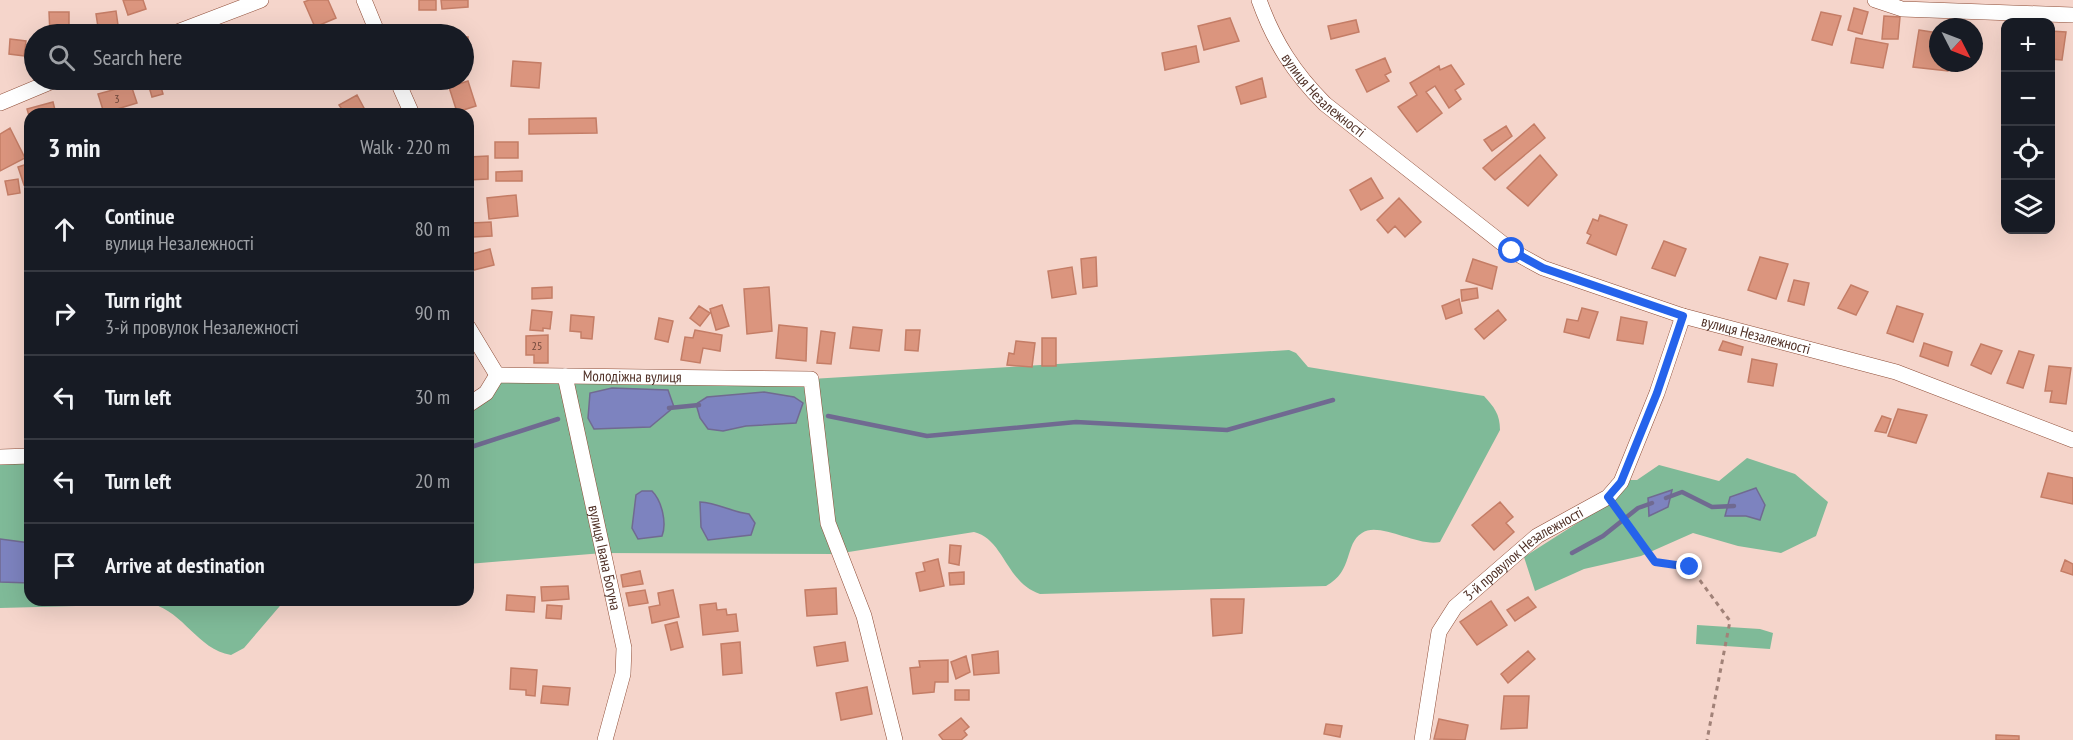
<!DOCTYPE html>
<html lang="en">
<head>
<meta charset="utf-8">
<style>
  body { margin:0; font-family:"PT Sans Narrow",sans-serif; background:#242831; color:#f1f3f6 }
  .controls { position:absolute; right:18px; top:18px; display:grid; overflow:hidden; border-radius:12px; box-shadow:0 6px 24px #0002 }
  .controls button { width:54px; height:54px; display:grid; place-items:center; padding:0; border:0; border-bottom:2px solid #363941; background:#171b24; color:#f1f3f6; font:30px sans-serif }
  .compass { position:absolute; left:1929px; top:18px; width:54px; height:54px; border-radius:50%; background:#171b24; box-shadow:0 6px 24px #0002; rotate:132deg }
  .stop { position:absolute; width:18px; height:18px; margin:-14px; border:4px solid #2563eb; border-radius:50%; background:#fff }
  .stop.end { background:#2563eb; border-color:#fff; box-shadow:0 2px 6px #0008 }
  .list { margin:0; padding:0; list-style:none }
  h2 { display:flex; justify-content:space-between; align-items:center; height:78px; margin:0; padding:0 24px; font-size:26px }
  h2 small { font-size:20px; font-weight:400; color:#9ea1a6 }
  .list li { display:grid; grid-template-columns:39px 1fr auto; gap:18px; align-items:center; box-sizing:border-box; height:84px; padding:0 24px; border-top:2px solid #363941 }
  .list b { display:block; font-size:22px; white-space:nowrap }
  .list p { margin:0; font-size:20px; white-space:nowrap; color:#9ea1a6 }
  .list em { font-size:20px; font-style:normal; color:#9ea1a6 }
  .icon { flex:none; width:33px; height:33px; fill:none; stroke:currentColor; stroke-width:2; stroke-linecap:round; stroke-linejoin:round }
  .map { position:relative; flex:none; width:2073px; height:740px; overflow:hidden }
  .search { position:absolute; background:#171b24; box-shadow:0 6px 24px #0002; left:24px; top:24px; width:450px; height:66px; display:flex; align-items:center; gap:15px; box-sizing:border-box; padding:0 21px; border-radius:33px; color:#9ea1a6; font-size:22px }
  .panel { position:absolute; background:#171b24; box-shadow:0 6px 24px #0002; left:24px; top:108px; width:450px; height:498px; border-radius:18px }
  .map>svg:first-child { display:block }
  .green { fill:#7fba98 }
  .water { fill:#7d83bf; stroke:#706a91; stroke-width:1.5 }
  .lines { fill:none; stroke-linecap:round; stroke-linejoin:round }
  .stream { stroke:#706a91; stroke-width:4.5 }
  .building { fill:#db957e; stroke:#c47d66; stroke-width:1.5 }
  .minor-casing { stroke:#8e4c36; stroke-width:16 }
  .path { stroke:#a18278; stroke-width:3; stroke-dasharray:4.5 4.5; stroke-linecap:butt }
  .minor { stroke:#fff; stroke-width:15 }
  .route { stroke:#2563eb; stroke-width:8 }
  .labels { text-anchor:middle; stroke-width:4.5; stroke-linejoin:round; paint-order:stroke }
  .number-label { font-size:12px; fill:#734a3d }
  .street-label { font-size:15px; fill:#503127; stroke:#fefefe }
</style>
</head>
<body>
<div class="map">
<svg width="2073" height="740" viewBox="0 0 2073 740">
  <rect width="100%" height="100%" fill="#f5d5cb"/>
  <path class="green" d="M1289 350 1296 353 1308 367 1484 396C1494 407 1500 414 1500 430L1440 542C1417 547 1379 521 1362 533 1344 544 1354 571 1326 586L1040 594C1006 583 1004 539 974 532L836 554 603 553 468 564V405L497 375 811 379Z
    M30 456V600H285L244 648 231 655C197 649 184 612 152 604L0 608V457Z
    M1747 458 1795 474 1828 502 1816 536 1781 553 1738 546 1693 533 1641 556 1584 569 1535 591 1524 557 1593 513 1612 480H1637L1659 465 1719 481Z
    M1697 625 1760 629 1773 633 1770 649 1696 644Z"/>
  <path class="water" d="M612 388 668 390 674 407 650 427 594 429 588 418 590 393Z
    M764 392 794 397 803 403 796 423 746 426 723 431 708 429 700 418 696 404 707 397Z
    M1756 488 1765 505 1760 520 1746 516H1725L1730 497Z
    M1672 490 1668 507 1649 516 1648 498Z
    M642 491H652C662 501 667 523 662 536L638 539 632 528 636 495Z
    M700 502C718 503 732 512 749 514L755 523 751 535 708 540 701 527Z
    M0 539 30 543V583L0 582Z"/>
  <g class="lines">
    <path class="stream" d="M669 408 699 405
      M828 416 927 436 1076 422 1227 430 1333 400
      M468 448 558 419
      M1666 498 1682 492 1712 507 1734 506
      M1572 553 1603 536 1638 508 1652 503"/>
  </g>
  <path class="building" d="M123 0H143L146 9 128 15Z
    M309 0H328L336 18 315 27 304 2Z
    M419 0H436V10H419Z
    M441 0H468V7L442 9Z
    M1854 8 1868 12 1862 34 1848 30Z
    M116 11 118 25 98 27 96 14Z
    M49 12H69V34H50Z
    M1821 12 1841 16 1832 45 1812 40Z
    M1884 16 1900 17 1898 39H1882Z
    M1230 18 1239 41 1204 50 1198 26Z
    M1356 20 1359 32 1331 39 1328 26Z
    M1919 30 1938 33V63H1949L1948 71 1913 67Z
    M2050 31 2066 32 2062 60 2050 59Z
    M464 37H468V56H464Z
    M1856 38 1888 44 1883 68 1851 63Z
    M10 39 26 41 24 56 9 54Z
    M1196 46 1199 62 1165 70 1162 53Z
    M1385 58 1391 72 1385 75 1389 81 1367 92 1356 70Z
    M513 61 541 63 539 88 511 86Z
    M1451 65 1464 84 1455 90 1461 99 1449 108 1435 86 1426 92 1442 113 1417 132 1398 107 1417 95 1410 83 1439 66 1440 70Z
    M1262 78 1266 97 1241 104 1236 87Z
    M147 80H159L163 94 152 97Z
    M468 81 476 106 457 112 449 87Z
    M131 85 137 103 104 113 98 94Z
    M357 95 365 110 358 114H345L339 105Z
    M53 102 56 114H30V119L27 109Z
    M596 118 597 133 529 134V119Z
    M1534 124 1545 138 1495 180 1483 168Z
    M1506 126 1512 136 1492 151 1484 140Z
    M10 128 25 158 0 171V134Z
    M495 142H518V158H495Z
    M1540 155 1557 175 1528 206 1507 188Z
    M488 156V179L468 180V157Z
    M30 163V183L24 185 18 167Z
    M522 171V181H496V172Z
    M1371 178 1383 198 1361 210 1350 190Z
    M18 179 20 193 8 195 5 181Z
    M516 195 518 216 489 219 487 198Z
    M1399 198 1421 222 1405 237 1395 226 1388 233 1377 220Z
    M1600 215 1627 225 1616 255 1587 243 1591 235 1587 233 1593 219 1598 221Z
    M491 222 492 236 473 237 472 223Z
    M1664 241 1686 249 1675 276 1652 268Z
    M490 249 494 265 470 271 468 255Z
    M1096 257 1097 286 1083 288 1081 259Z
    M1760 257 1788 264 1776 299 1748 290Z
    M1473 259 1497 267 1492 289 1466 281Z
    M1072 267 1076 294 1052 298 1048 271Z
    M1794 280 1809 283 1804 305 1788 301Z
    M1851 285 1868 292 1856 315 1838 308Z
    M552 287V298L532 299V288Z
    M769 287 772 331 747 334 744 289Z
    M1477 288 1478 298 1462 301 1461 290Z
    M1459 299 1462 313 1446 319 1442 306Z
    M722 305 729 326 716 330 710 309Z
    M699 306 710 313 700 326 690 318Z
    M1897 306 1923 314 1913 342 1887 333Z
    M1582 308 1598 312 1589 338 1564 332 1567 319 1578 321Z
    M532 310 552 312 550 329 543 328V331L530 330Z
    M1498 310 1506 320 1484 339 1475 329Z
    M571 315 594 317 592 339 581 338V332L570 331Z
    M1621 317 1647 322 1643 344 1617 340Z
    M659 318 673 321 668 342 655 339Z
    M779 325 807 328 806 361 776 358Z
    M853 327 882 330 879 351 850 348Z
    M695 330 722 335 720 351 703 348 700 363 681 360 685 337 693 338Z
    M906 330H920L918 351 905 350Z
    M821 331 835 333 831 364 817 363Z
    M548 335V363H534V355H526V336Z
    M1042 338H1056V366H1042Z
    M1016 341 1035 343 1032 367 1007 365 1009 353 1014 354Z
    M1723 341 1743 347 1741 355 1719 350Z
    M1924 343 1952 352 1948 366 1920 356Z
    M1981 344 2002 351 1991 374 1971 365Z
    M2019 351 2034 355 2023 388 2007 383Z
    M1752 359 1777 364 1773 386 1748 382Z
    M2049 366 2071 368 2066 404 2050 402 2052 391H2045Z
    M1898 409 1927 415 1916 443 1888 436Z
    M1882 416 1891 419 1886 433 1875 431Z
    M2048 473 2073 478V504L2041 497Z
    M1500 502 1513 517 1506 523 1514 532 1494 550 1472 525Z
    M950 545 961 546 959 565 949 563Z
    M938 559 944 586 920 591 916 573 925 571 923 563Z
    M2065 560 2073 564V575L2061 571Z
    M640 571 643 584 623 587 621 575Z
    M964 572V584L950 585 949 573Z
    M568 586 569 599 542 601 541 587Z
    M836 588 837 614 807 616 805 590Z
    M645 590 648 603 629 606 626 593Z
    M673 590 679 617 652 623 649 607 660 605 658 593Z
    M507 595 535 597 534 612 506 610Z
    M1528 597 1536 607 1515 621 1507 610Z
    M1211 599H1244L1242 633 1213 636Z
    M1491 601 1507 625 1477 645 1460 622Z
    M716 603 717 610 726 609 727 615 736 614 738 631 703 635 700 605Z
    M547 605 562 606 561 619 546 618Z
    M677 622 683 647 671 650 665 625Z
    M740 642 742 673 723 675 721 644Z
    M845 642 848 661 817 666 814 647Z
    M998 651 999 673 974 675 972 655Z
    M1528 651 1535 659 1508 683 1501 674Z
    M966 656 970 672 956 679 951 662Z
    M948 660V682H935L934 692 913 694 910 668 920 667 919 661Z
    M511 668 537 670 535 696 526 695V690L510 689Z
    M543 686 570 688 568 705 541 703Z
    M867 687 872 714 841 720 836 693Z
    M955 690H969V700H955Z
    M1504 696H1529L1527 728 1501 729Z
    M961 718 969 727 964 731 967 735 961 740H943L939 735Z
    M1439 719 1468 725 1465 740 1434 739Z
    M1326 724 1342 726 1340 737 1324 734Z
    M1996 735 2019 736V740H1996Z"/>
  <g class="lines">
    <g class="minor-casing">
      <g id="minor">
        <path d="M364 0 378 34"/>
        <path id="s1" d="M1259 0C1274 42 1294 73 1325 104L1512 251 1543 268 1683 316 1896 372 2073 440"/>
        <path d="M1875 0 1902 9 2073 15"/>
        <path d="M172 34 261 0"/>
        <path d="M397 80 412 114"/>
        <path d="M0 103 55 80"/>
        <path d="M468 327 497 375"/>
        <path id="s2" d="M565 376 624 648 623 674 605 740"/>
        <path id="s3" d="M468 405 486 393 497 375 811 379 828 523 864 616 895 740"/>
        <path d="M0 457 30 456"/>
        <path id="s4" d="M1422 740 1439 632 1455 607 1537 536 1608 497 1621 482 1657 393 1683 316"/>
      </g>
    </g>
    <path class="path" d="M1617 509 1655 562 1690 567 1730 621 1707 740"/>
    <use href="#minor" class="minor"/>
  </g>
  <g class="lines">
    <path class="route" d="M1512 251 1543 268 1683 316 1657 393 1621 482 1608 497 1655 562 1690 567"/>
  </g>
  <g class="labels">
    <g class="number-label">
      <text x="117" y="103">3</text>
      <text x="537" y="350">25</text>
    </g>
    <g class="street-label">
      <text dy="5" stroke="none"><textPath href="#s1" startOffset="117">вулиця Незалежності</textPath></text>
      <text dy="5" stroke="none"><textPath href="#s1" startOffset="621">вулиця Незалежності</textPath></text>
      <text dy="5" stroke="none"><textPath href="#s3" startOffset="178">Молодіжна вулиця</textPath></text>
      <text dy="5" stroke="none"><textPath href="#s4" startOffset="226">3-й провулок Незалежності</textPath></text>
      <text dy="5" stroke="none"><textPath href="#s2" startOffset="186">вулиця Івана Богуна</textPath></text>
    </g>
  </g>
</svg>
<div class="controls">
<button>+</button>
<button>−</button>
<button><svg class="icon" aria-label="locate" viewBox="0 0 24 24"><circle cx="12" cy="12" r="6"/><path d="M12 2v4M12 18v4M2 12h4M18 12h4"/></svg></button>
<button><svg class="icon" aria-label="layers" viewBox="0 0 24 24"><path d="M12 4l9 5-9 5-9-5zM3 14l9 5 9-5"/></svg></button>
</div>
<svg class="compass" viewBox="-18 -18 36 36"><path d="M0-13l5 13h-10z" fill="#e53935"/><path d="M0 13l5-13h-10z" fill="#9ea1a6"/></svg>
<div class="stop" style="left:1512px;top:251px"></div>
<div class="stop end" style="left:1690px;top:567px"></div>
<div class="search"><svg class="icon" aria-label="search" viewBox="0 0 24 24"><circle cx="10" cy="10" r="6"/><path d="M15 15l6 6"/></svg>Search here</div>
<section class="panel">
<h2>3 min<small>Walk · 220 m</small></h2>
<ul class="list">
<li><svg class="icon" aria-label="ahead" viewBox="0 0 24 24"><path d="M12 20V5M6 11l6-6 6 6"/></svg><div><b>Continue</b><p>вулиця Незалежності</p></div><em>80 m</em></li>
<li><svg class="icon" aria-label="right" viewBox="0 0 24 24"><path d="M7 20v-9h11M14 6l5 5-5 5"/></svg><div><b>Turn right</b><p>3-й провулок Незалежності</p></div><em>90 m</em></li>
<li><svg class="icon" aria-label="left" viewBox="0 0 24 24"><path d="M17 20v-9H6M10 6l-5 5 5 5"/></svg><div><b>Turn left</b></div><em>30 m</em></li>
<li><svg class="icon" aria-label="left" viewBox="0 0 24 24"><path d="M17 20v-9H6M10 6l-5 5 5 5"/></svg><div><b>Turn left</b></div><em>20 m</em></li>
<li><svg class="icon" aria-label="arrive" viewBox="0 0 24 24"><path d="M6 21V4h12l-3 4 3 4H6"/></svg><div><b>Arrive at destination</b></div></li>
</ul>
</section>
</div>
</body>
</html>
